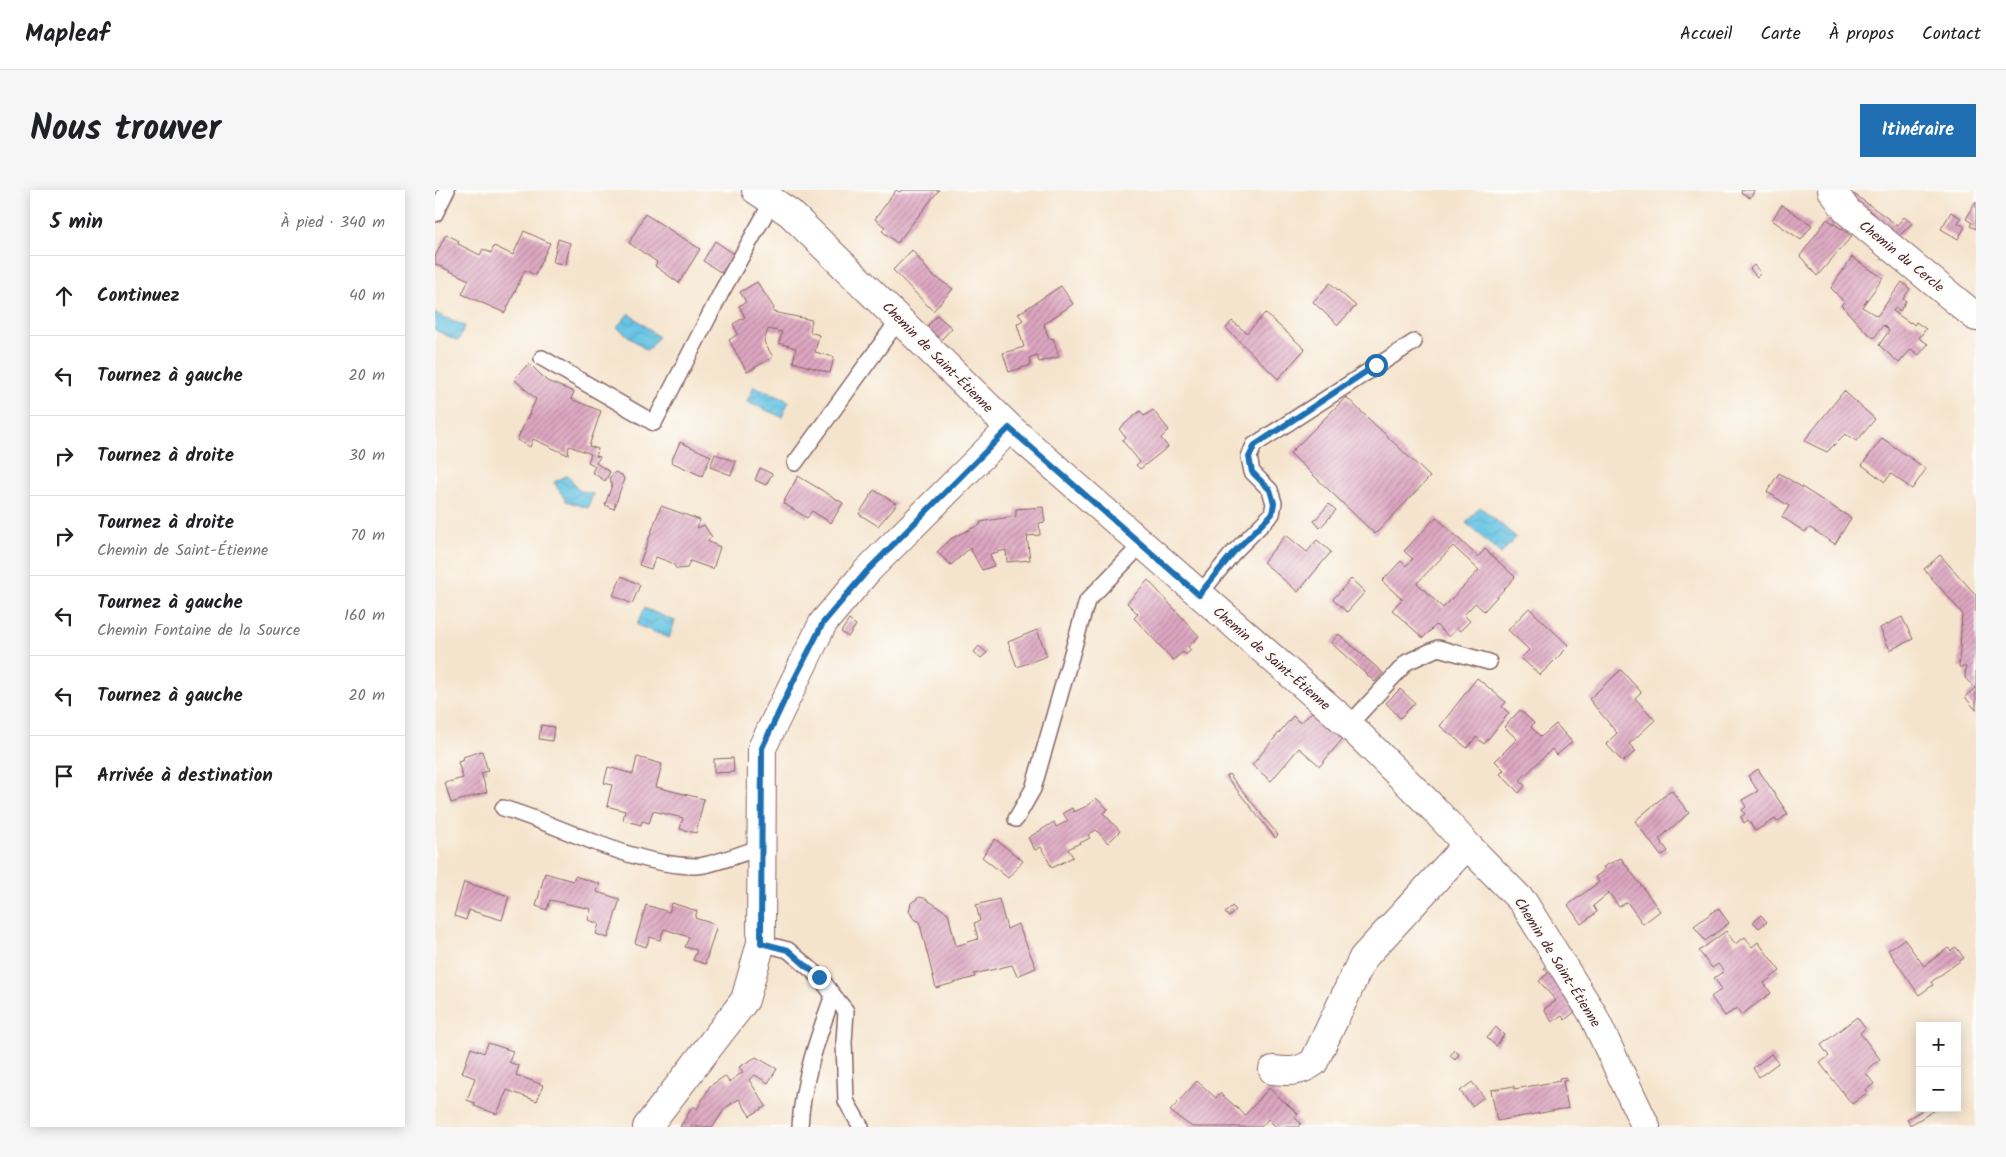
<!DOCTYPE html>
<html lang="fr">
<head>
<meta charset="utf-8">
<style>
  body { margin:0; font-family:Kalam,sans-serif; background:#f6f6f6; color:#202124 }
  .controls { position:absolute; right:15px; bottom:15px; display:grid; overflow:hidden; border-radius:0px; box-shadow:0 2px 12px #0003 }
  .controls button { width:45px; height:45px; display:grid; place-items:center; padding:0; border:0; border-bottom:1px solid #e0e0e0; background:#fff; color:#202124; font:25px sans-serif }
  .stop { position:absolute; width:15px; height:15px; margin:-11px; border:4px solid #1f6fb2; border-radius:50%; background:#fff }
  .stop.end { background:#1f6fb2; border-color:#fff; box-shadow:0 1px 5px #0008 }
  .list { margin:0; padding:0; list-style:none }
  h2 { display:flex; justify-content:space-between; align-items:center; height:65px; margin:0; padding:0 20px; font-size:21px }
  h2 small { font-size:16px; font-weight:400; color:#757577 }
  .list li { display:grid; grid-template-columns:32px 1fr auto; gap:15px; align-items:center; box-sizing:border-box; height:80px; padding:0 20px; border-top:1px solid #e0e0e0 }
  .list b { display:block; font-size:19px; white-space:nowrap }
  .list p { margin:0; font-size:16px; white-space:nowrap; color:#757577 }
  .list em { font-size:16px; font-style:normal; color:#757577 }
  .icon { flex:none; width:28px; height:28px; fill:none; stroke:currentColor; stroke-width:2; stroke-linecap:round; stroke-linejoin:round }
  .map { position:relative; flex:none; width:1541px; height:937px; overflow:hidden; border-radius:0px }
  header { display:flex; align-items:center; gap:30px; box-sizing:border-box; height:70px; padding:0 25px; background:#fff; border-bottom:1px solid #e0e0e0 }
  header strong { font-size:24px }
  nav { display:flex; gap:28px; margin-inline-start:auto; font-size:18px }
  .intro { display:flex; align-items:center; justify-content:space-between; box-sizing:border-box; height:120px; padding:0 30px }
  h1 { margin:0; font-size:35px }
  .button { padding:12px 22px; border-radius:0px; background:#1f6fb2; color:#fff; font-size:18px; font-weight:700 }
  main { display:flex; gap:30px; padding:0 30px }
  aside { flex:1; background:#fff; border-radius:0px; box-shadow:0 2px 12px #0003 }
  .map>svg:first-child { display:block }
  .water { fill:url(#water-waves); stroke:#587288 }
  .building { fill:url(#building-hatch); fill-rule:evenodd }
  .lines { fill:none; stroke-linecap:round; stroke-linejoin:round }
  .service-casing { stroke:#866464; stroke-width:18 }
  .minor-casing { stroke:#866464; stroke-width:30 }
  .service { stroke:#fff; stroke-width:15 }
  .minor { stroke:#fff; stroke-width:28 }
  .route { stroke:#1f6fb2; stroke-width:6 }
  .labels { text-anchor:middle; stroke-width:4; stroke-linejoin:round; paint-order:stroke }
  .street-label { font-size:14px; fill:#4a1f2b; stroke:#fdfcf7 }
</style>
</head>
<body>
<header>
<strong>Mapleaf</strong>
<nav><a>Accueil</a><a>Carte</a><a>À propos</a><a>Contact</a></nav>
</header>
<div class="intro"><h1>Nous trouver</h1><a class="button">Itinéraire</a></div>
<main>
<aside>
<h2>5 min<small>À pied · 340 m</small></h2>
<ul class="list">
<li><svg class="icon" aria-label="ahead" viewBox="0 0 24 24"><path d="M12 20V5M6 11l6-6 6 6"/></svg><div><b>Continuez</b></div><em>40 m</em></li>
<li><svg class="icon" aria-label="left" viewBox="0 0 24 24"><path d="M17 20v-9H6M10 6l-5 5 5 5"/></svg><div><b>Tournez à gauche</b></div><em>20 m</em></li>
<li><svg class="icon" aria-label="right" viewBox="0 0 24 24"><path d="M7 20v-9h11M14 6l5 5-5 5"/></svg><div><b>Tournez à droite</b></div><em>30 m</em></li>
<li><svg class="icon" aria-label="right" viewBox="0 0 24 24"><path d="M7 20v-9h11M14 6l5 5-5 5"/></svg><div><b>Tournez à droite</b><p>Chemin de Saint-Étienne</p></div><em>70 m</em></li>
<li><svg class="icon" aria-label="left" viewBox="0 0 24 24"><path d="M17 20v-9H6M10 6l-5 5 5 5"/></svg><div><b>Tournez à gauche</b><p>Chemin Fontaine de la Source</p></div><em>160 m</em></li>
<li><svg class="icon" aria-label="left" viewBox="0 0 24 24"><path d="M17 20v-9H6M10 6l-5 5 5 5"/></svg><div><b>Tournez à gauche</b></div><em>20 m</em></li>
<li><svg class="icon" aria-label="arrive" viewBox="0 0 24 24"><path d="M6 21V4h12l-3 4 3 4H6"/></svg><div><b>Arrivée à destination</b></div></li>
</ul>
</aside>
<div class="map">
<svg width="1541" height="937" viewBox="0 0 1541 937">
  <defs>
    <pattern id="water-waves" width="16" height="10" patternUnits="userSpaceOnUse" patternTransform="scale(1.25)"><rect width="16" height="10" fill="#66c4e4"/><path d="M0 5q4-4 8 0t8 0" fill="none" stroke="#5aa8c4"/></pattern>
    <pattern id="building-hatch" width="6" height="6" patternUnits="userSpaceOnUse" patternTransform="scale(1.25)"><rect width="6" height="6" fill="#dda7c1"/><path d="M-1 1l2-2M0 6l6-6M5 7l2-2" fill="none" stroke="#b5879d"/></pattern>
  </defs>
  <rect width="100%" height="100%" fill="#fdfcf7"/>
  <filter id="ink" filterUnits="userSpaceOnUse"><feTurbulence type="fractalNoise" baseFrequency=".02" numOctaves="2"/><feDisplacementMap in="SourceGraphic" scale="10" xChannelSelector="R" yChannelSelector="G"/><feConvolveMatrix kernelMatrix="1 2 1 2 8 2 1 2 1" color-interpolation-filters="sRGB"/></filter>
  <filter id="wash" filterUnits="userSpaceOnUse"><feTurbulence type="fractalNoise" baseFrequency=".0096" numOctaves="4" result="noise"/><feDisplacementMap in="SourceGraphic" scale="20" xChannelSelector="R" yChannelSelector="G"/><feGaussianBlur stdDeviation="1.12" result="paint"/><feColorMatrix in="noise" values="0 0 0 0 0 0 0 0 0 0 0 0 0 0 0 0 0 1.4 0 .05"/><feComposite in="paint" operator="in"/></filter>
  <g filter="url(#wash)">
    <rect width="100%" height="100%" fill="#f5e4cd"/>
    <path class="water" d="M0 123 30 136 23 151 0 140Z
      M194 123 223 147 212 161 182 137Z
      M319 196 354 211 347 227 312 212Z
      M133 285 143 300 158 304 153 318 131 311 119 292Z
      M1045 317 1081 347 1066 364 1031 333Z
      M209 418 240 431 234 448 202 435Z"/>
    <g id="blocks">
      <path class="building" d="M461 0 465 2 467 0H504L462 53 447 41 450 37 440 29Z
        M1307 0H1320L1315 8 1306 2Z
        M1419 4 1462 35 1469 27 1477 33 1464 46 1460 45 1413 12Z
        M1541 12V39L1535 36 1537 33 1531 29Z
        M1347 15 1377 35 1366 50 1337 30Z
        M1516 22 1526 28 1523 33 1530 37 1523 49 1506 39Z
        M210 24 265 59 244 93 220 76 222 72 194 53Z
        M1392 29 1417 46 1382 86 1365 66Z
        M89 41 115 53 100 85 90 80 70 123 27 104 34 90 0 74V67L11 44 24 51 23 54 45 65 48 59 56 63 59 56 78 65Z
        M123 49 135 53 131 75 118 72Z
        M280 51 299 64 287 83 268 71Z
        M477 60 496 84 518 99 498 121 458 80Z
        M1417 67 1448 88 1427 117 1442 126 1467 92 1475 99 1468 109 1471 111 1465 121 1461 118 1458 121 1475 133 1476 132 1479 135 1481 132 1491 139 1484 148 1493 154 1484 165 1476 159 1464 173 1444 155 1454 141 1448 135 1439 148 1430 141 1406 115 1409 112 1396 98Z
        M1319 75 1326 83 1322 87 1315 79Z
        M322 92 339 118 338 122 377 130 375 142 384 145 380 162 399 167 395 183 358 172 361 158 344 153 347 142 333 139 329 152 338 167 312 182 294 150 303 144 298 134 310 127 304 116 311 112 305 102Z
        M895 93 921 116 903 135 878 112Z
        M626 96 638 114 609 134 614 149 618 148 624 167 604 172 602 165 594 168 596 175 574 182 568 163 589 157 582 134 588 130 583 124Z
        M830 123 870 159 843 189 791 138 797 131 812 143Z
        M502 125 517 138 505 151 491 138Z
        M94 173 112 191 139 202 136 209 166 221 154 256 163 259 161 266 165 267 161 273 175 282 170 291 157 282 160 276 153 272 156 264 134 256 133 265 98 249 95 257 82 250 101 209 79 189Z
        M1409 201 1440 229 1422 251 1410 244 1392 262 1369 251Z
        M911 207 995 287 940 344 855 263Z
        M718 220 734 240 726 248 733 257 705 279 701 275 705 272 687 250 691 248 684 239 705 221 709 226Z
        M1447 248 1491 279 1477 299 1456 284 1450 292 1427 275Z
        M245 252 276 266 267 286 236 272Z
        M280 264 301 272 296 285 275 277Z
        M325 278 337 284 331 295 320 290Z
        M180 282 187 285 189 289 179 319 170 315 177 295 174 288Z
        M1344 283 1416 328 1400 354 1375 338 1370 342 1347 327 1354 316 1332 302Z
        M363 286 408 313 396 333 377 321 372 328 348 313Z
        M439 300 462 314 443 336 424 324Z
        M894 314 901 320 885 338 879 331Z
        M226 316 265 330 262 338 269 335 277 347 272 351 285 357 278 379 255 371 252 378 242 379 237 373 221 367 216 379 204 375Z
        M608 317 610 332 604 333 605 345 592 346 595 370 572 372 571 360 555 364 559 376 547 380 535 358 516 375 502 362 517 348 546 334 545 332 581 326V319Z
        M1001 327 1043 367 1050 359 1080 387 1049 421 1040 413 1029 425 1035 431 1025 441 1022 438 1014 447 1001 435 988 448 957 420 967 409 947 391 966 371 971 376 978 369 969 361ZM1018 356 1044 380 1008 418 982 393Z
        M851 345 872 362 882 350 896 362 863 402 828 372Z
        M1505 365 1541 405V520L1530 507 1540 498 1530 488 1531 477H1524L1527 423 1489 379Z
        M187 386 205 395 197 414 178 405Z
        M916 389 930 402 912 422 898 409Z
        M713 390 764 446 753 457 756 460 751 465 748 462 738 470 699 428 703 424 692 413Z
        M1094 418 1134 456 1105 485 1086 468 1094 460 1073 440Z
        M1467 427 1478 449 1455 460 1445 438Z
        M414 430 421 435 413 447 406 442Z
        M602 440 612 466 582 477 573 452Z
        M904 444 948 483 940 492 896 453Z
        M544 456 552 463 546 468 539 462Z
        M1186 480 1206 502 1200 508 1220 530 1194 554 1201 561 1188 572 1171 554 1182 543 1154 509Z
        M1042 488 1071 512 1067 517 1074 523 1049 554 1041 547 1032 558 1005 536Z
        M965 499 980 513 965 528 951 513Z
        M1085 520 1099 533 1096 537 1106 547 1121 534 1137 552 1122 565 1117 559 1085 590 1090 596 1084 603 1065 584 1069 580 1060 571 1082 549 1069 537Z
        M878 521 910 546 885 576 864 558 836 591 817 575 858 526 865 533Z
        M106 535 119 537 117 551 104 549Z
        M47 561 53 581 46 583 52 602 16 613 10 593 28 588 23 572 29 570 28 567Z
        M202 567 227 574 221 597 269 609 261 643 245 639 248 628 218 621 214 633 207 631 206 635 188 630 190 621 172 616 177 595 169 593 173 577 198 584Z
        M298 568 299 582 279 583V569Z
        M1323 579 1353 624 1342 632 1340 629 1320 641 1313 630 1309 633 1306 627 1310 624 1307 620 1311 617 1307 610 1323 601 1313 586Z
        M794 584 843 645 840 648 791 586Z
        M1236 600 1254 623 1224 649 1233 661 1226 666 1200 631Z
        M661 608 673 619 668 623 685 641 673 653 661 640 653 645 655 648 633 659 638 667 617 678 606 657 600 660 593 648 619 632 621 637 633 631 628 623 637 618 639 622 654 615Z
        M560 649 588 671 573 688 547 667Z
        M1186 668 1225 721 1208 734 1192 712 1184 717 1174 703 1158 716 1162 722 1146 734 1133 715 1164 692 1160 687 1170 680 1168 677Z
        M110 683 138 691 140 686 165 694 162 702 185 709 173 748 161 744 164 734 153 730 156 719 115 710 112 720 101 716Z
        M29 692 74 706 67 730 34 720 31 730 19 726Z
        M484 707 489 708 513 723 521 756 543 749 539 733 545 731 541 715 564 709 572 739 583 734 601 778 582 786 577 775 539 784 540 787 501 798 484 731 479 729 474 721 476 713Z
        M237 713 262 721 260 728 282 735 270 774 258 770 262 760 250 757 254 747 229 739 225 750 215 747 211 757 200 753 211 715 234 722Z
        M797 716 801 720 794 727 790 723Z
        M1283 718 1294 733 1270 751 1259 736Z
        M1326 725 1332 732 1324 738 1318 732Z
        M1291 741 1300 754 1310 747 1317 757 1323 752 1345 781 1329 793 1336 803 1306 825 1302 818 1290 826 1276 807 1287 799 1279 788 1289 781 1283 774 1277 778 1264 761Z
        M1469 749 1489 776 1513 758 1516 761 1521 757 1529 768 1496 792 1498 795 1484 805 1453 760Z
        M1114 775 1143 819 1130 830 1127 826 1117 832 1109 819 1121 811 1104 791 1113 783 1109 778Z
        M1422 827 1430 838 1425 843 1445 869 1430 882 1439 894 1431 900 1433 902 1417 914 1385 873 1394 866 1386 855Z
        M1061 837 1069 845 1061 856 1052 848Z
        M53 853 78 861 74 872 84 876 81 885 108 895 102 911 72 900 62 924 39 916 40 913 32 910 40 888 27 883 36 858 49 863Z
        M1019 860 1024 864 1020 870 1015 866Z
        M1336 864 1343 873 1324 887 1318 878Z
        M321 867 342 879 333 893 320 885 314 890 331 916 315 926 304 909 290 918 278 937H245L258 916 262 919 275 896 290 886 294 892 308 882 304 877Z
        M1131 887 1132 890 1128 891 1133 918 1062 931 1056 900 1079 896V899L1125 891 1124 888Z
        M762 891 781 908 785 903 810 925 834 898 863 924 860 928 866 933 863 937H841L833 929 826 937H757L735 921Z
        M1037 892 1049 907 1037 916 1025 901Z
        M1491 918 1502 919 1475 935 1472 929Z"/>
    </g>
  </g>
  <g filter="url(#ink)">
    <use href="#blocks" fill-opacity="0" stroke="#866464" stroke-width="1"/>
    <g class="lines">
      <g class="service-casing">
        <path id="service" d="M0 24 12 0
          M107 168 219 233 287 101 337 12
          M360 273 465 128
          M764 405 797 364 837 324 839 313 835 300 817 282 814 267 819 255 979 152
          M914 535 972 472 1003 458 1054 472
          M68 618C128 636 198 676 261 676 276 676 310 662 327 657
          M581 629 598 599 652 411 707 354
          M326 753 353 760 385 787 398 805C383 847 367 892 365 937
          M398 805 411 821 409 852 411 911 426 937"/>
      </g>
      <g class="minor-casing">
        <path id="minor" d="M321 0 355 23 575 238 914 535 1000 620 1032 655 1088 712 1157 823 1211 937
          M1397 0 1412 21 1541 127
          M838 880C855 882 865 882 879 872L928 768 1032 655
          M212 937 310 810 326 753 327 558 388 433 432 381 575 238"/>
      </g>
      <use href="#service" class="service"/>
      <use href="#minor" class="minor"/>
    </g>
  </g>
  <g class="lines" filter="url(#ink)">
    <path class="route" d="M384 787 353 760 326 753 327 558 358 492 388 433 432 381 574 238 764 405 797 364 837 324 839 313 835 300 817 282 814 267 820 255 941 175"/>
  </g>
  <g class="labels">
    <g class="street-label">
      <text transform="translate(1467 66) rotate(39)" y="5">Chemin du Cercle</text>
      <text transform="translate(503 167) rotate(45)" y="5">Chemin de Saint-Étienne</text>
      <text transform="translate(837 468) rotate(41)" y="5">Chemin de Saint-Étienne</text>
      <text transform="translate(1123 772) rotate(58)" y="5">Chemin de Saint-Étienne</text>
    </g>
  </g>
</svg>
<div class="controls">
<button>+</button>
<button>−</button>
</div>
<div class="stop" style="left:941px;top:175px"></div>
<div class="stop end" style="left:384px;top:787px"></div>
</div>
</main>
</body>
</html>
